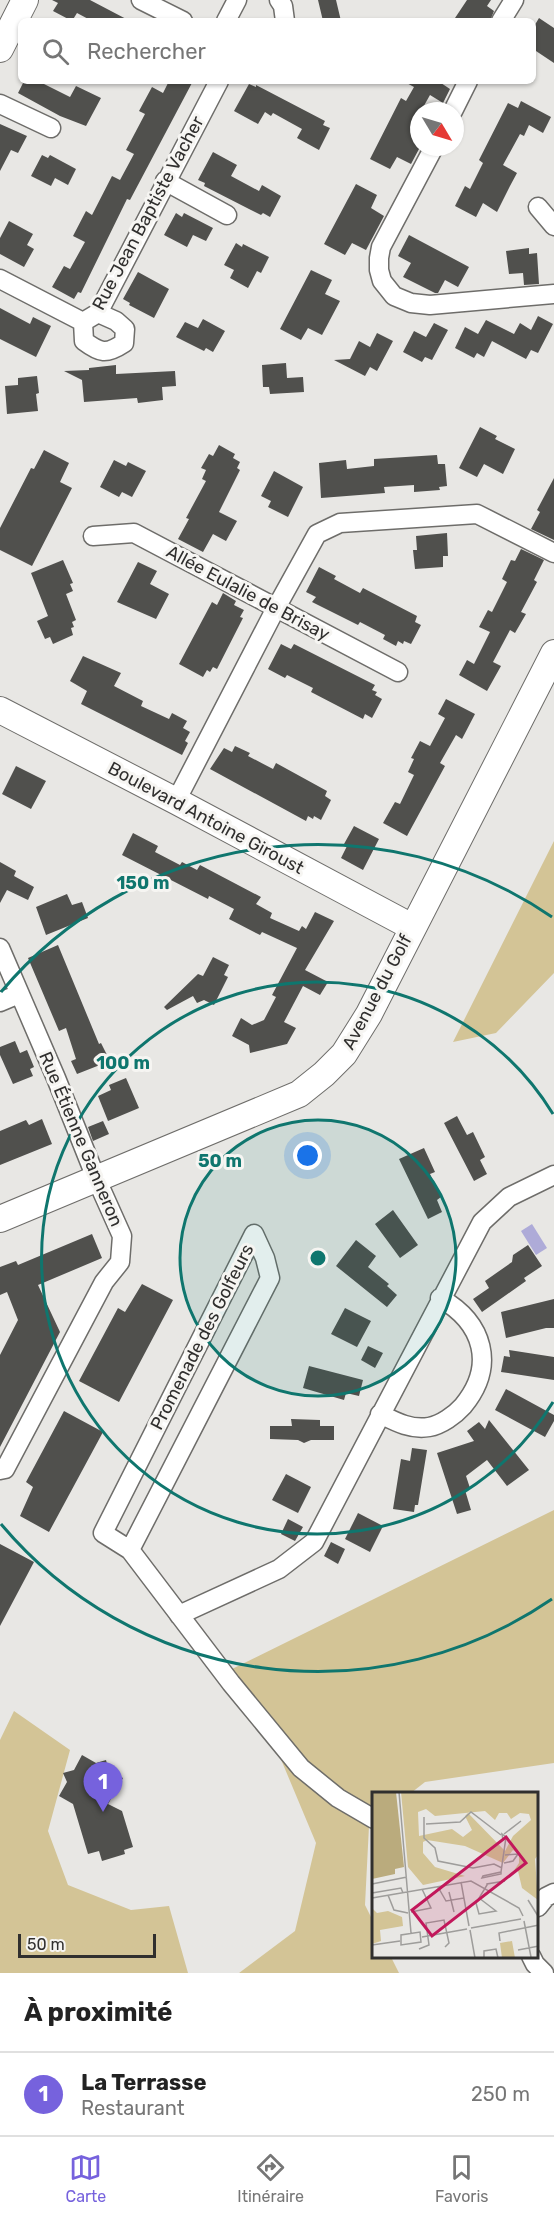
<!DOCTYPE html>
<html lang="fr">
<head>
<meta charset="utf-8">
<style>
  body { margin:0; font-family:Rubik,sans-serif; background:#f2f2f2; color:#222 }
  .compass { position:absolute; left:410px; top:102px; width:54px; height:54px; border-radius:50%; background:#fff; box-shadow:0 2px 4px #0004; rotate:128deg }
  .scale { position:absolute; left:18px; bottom:15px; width:138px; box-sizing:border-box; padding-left:6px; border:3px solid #302f2e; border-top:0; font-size:16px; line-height:21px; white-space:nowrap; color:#302f2e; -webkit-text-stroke:4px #f6f5f2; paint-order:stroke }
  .you { position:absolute; left:308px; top:1156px; width:21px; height:21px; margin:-15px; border:4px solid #fff; border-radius:50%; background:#1a73e8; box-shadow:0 0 0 9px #1a73e833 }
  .badge { display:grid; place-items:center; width:39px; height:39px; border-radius:50%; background:#7662dd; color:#fff; font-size:20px; font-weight:700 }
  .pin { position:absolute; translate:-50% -50px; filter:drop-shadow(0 2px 3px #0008) }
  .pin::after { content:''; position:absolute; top:32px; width:21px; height:18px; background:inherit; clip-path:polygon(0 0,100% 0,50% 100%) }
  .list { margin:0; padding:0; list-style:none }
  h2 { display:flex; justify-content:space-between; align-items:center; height:78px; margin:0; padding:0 24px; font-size:26px }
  h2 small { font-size:20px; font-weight:400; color:#767676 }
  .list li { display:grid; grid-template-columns:39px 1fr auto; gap:18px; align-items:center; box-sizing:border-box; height:84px; padding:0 24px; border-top:2px solid #e0e0e0 }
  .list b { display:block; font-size:22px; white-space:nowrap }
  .list p { margin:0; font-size:20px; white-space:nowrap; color:#767676 }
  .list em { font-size:20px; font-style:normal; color:#767676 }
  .icon { flex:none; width:33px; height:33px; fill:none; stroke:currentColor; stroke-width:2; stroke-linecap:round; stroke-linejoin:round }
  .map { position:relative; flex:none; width:554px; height:1973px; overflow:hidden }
  .search { position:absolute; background:#fff; box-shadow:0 2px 4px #0004; left:18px; right:18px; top:18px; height:66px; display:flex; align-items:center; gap:15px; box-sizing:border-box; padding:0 21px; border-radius:9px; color:#767676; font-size:22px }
  .sheet { height:162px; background:#fff }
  nav { display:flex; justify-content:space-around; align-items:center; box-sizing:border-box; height:84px; border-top:2px solid #e0e0e0; background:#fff; font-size:16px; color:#767676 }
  nav a { display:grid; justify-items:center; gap:3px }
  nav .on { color:#7662dd }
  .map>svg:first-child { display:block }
  .green { fill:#d3c496 }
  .water { fill:#aeabd8 }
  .building { fill:#50504d }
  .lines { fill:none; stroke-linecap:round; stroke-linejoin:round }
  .street-casing { stroke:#6e6d6a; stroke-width:21 }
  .secondary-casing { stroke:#6e6d6a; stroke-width:28 }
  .street { stroke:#fff; stroke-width:18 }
  .secondary { stroke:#fff; stroke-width:26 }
  .ring { fill:none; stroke:#0f766e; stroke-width:3 }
  .labels { text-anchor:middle; stroke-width:6; stroke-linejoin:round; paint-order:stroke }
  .street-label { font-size:18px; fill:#302f2e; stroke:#f6f5f2 }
  .inset-road { fill:none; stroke:#9e9d9b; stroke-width:1.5 }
  .view { fill:#c2185b; fill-opacity:0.15; stroke:#c2185b; stroke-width:3 }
  .inset-edge { fill:none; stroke:#302f2e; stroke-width:3 }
  .centre { fill:#0f766e; stroke:#f6f5f2; stroke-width:3 }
  .ring-label { font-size:18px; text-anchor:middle; font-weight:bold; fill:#0f766e; stroke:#f6f5f2; stroke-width:6; stroke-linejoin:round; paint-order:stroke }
</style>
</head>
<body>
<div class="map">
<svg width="554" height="1973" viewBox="0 0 554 1973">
  <rect width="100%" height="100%" fill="#e8e7e4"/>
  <path class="green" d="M554 841V973L496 1033 453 1042Z
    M554 1510V1763L425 1782 411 1793H374V1822L369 1826 365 1905 374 1923V1956L391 1957 399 1973H239L295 1931 316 1843 267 1726 228 1671Z
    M14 1711 70 1750 48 1831 68 1885 131 1910 169 1906 188 1973H0V1740Z"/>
  <path class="water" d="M532 1224 547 1248 536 1255 521 1231Z"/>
  <path class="building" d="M52 0H90L130 21H92L77 13 72 21 53 11 58 3Z
    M318 0H336L341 21H323Z
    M467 0H491L487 6 494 11 490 21H453Z
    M539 18 554 28V63L533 49V28Z
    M24 81H38L70 97 76 86 101 98 86 126 60 116 18 93Z
    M169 81H193L130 200 127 199 81 293 78 292 74 299 52 287 64 266 70 269 85 242 73 236 86 211 92 215 112 176 120 180 134 154 126 150 145 114 139 111 152 87 163 93Z
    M403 81H438L450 89 443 103 430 95 421 111H419V149L411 164 397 157 390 169 370 159 401 98 406 101 414 87Z
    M249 84 256 87V85L325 121 323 125 330 128 319 150 297 138 302 129 273 113 271 116 265 112 258 124 234 111Z
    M521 101 551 117 543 133 529 125 524 136 520 134 503 165 517 173 510 186 497 212 483 203 476 217 455 206 465 186 470 189 483 163 479 160 508 103 518 108Z
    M0 124 27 136 18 153 11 150 0 171Z
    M213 152 237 165 231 176 259 191 262 185 281 196 270 217 263 213 261 215 249 209 204 186 205 183 198 180Z
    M42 155 48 158 50 155 76 169 68 185 55 178 51 186 31 176Z
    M356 184 377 195 371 208 384 216 366 250 352 243 345 255 324 244Z
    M176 213 182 217 184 213 213 228 206 241 193 235 187 247 164 235Z
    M9 221 33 234 27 245 34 249 24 267 0 254V238Z
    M409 235 469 267 458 287 445 280 438 293H435L403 277 411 263 398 256Z
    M236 243 242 247 243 244 269 257 261 273 257 271 248 288 230 278 234 270 224 265Z
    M529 248V254L537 253 539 284 524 285 523 273 509 274 506 251Z
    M311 270 332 280 325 294 340 301 322 335 308 328 301 340 280 329Z
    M138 272 169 289 154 318 129 305 130 303 123 299Z
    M0 308 30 324 33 317 51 326 36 357 0 339Z
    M538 316 553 324 538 353 531 350 526 359 492 341 484 357 477 353 474 358 455 348 465 327 478 334 486 320 514 334 520 323 531 330Z
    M203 319 225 331 213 352 206 348 204 351 176 337 185 322 198 328Z
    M434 323 448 330 432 360 425 357 422 362 403 352 414 331 426 337Z
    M377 333 393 341 377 371 370 367 365 376 334 360 350 359 359 341 370 347Z
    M286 363 287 378 303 377 304 392 270 394 269 387H263L262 365Z
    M116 365V374L175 371 176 386 162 387 163 400 138 403 137 398 84 402 82 380 64 371 89 370V368Z
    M37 376 39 393 36 394 38 411 7 414 5 386 18 385V378Z
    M480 427 497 436 495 439 515 449 503 474 484 464 477 477 459 468Z
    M219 445 235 454 233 458 240 462 237 468 240 470 219 512 237 521 226 541 213 534 203 552 178 539 189 519 186 518 206 481 202 479 206 470 201 468 209 454 213 456Z
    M44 450 69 463 60 482 72 488 32 566 0 550V528L31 468 34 469Z
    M437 455 438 464H445L447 486 439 487 440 490 414 492V485L384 487 385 493 321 498 319 463 346 460 347 469 374 466V459Z
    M114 460 126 466 128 462 146 471 132 497 122 492 119 497 100 487Z
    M274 471 303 487 288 517 268 507 271 501 261 496Z
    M554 478V540L531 529 540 512 537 510Z
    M447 533 448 556H443V567L415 569 413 550H417L416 536Z
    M521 549 544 560 534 580 537 582 521 612 526 614 515 633 510 630 493 662 501 666 487 691 459 675 467 660 474 664 490 632 479 627 488 610 492 612 507 582 502 579 511 560 515 561Z
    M63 560 73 583 70 584 73 591 66 594 76 620 72 622 74 627 71 628 73 635 53 644 50 637 45 639 37 621 48 616 31 573Z
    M138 562 157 571 150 584 169 594 156 619 117 602Z
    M319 567 336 576 334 579 360 593 363 588 417 616 415 622 421 625 411 644 404 641 403 644 398 641 396 646 383 639 385 635 360 622 358 625 312 602 316 597 306 592Z
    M223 593 236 601 234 605 244 610 240 617 243 618 217 669 213 667 210 672 207 670 203 677 179 664 212 602 217 605Z
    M281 644 291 649 294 644 375 685 372 690 377 692 375 695 382 699 372 718 365 714 363 719 311 692 313 688 287 675 285 678 268 669Z
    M83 656 121 673 114 686 143 701 141 706 169 719 172 713 187 721 183 728 190 732 185 741 188 743 182 755 81 704 87 691 70 681Z
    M446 699 475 714 462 739 456 735 440 763 445 766 407 836 383 823 395 802 400 804 414 775 408 772 414 759 411 758 420 741 430 746 445 718 438 714Z
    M235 746 250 753 248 756 273 769 276 763 327 791 325 796 331 800 321 820 314 816 313 819 308 816 306 821 210 769 224 748 232 752Z
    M16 766 46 781 31 809 2 794Z
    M354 826 379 839 363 870 341 858 347 846 344 844Z
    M133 833 158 846 155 852 180 865 182 862 197 870 200 865 261 897 256 904 272 913 270 918 299 931 302 926 306 929 315 912 334 921 305 970 328 982 320 995 303 986 284 1022 296 1028 287 1044 250 1053 249 1045 232 1036 241 1018 252 1025 264 1020 276 997 272 995 297 948 262 932 260 935 229 919 234 909 209 896 208 899 122 855Z
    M0 862 16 871 14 876 34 887 28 900 7 890 0 903Z
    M67 894 72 905 82 902 88 918 46 935 36 907Z
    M58 945 99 1044 101 1043 110 1061 77 1074 71 1061 76 1059 66 1028 59 1031 28 958Z
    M213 957 229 965 224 975 228 977 214 1005 204 1000 197 1003 193 996 167 1010 164 1007 198 974 203 976Z
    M15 1041 20 1053 27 1050 34 1067 30 1069 33 1076 13 1084 0 1055V1047Z
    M126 1078 139 1108 108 1121 98 1096 111 1090 109 1085Z
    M457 1116 467 1135 473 1132 485 1157 480 1160 487 1174 474 1181 444 1123Z
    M42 1119 52 1144 0 1165V1131L26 1120 29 1125Z
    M103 1121 109 1134 93 1141 88 1127Z
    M424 1148 435 1172 430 1174 441 1197 437 1200 442 1212 428 1219 399 1159Z
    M393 1210 418 1245 400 1258 375 1224Z
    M92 1234 102 1258 38 1285 60 1332 0 1447V1355L18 1320 7 1292 0 1295V1267L16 1261 18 1265Z
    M356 1240 376 1256 368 1267 389 1284 387 1286 397 1295 387 1307 336 1266Z
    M528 1245 542 1266 524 1278 526 1281 482 1312 473 1299 489 1288 485 1281 512 1262 513 1255Z
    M142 1284 173 1300 119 1402 79 1381 118 1308 125 1312Z
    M554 1299V1328H546L506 1338 501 1312Z
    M345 1308 371 1321 357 1347 331 1334Z
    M368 1346 383 1353 375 1368 361 1360Z
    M509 1350 554 1357V1380L501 1372 504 1356 510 1357Z
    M309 1366 363 1380 359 1396 346 1393 344 1400 303 1388Z
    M506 1389 554 1415V1421L545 1437 495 1410Z
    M64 1411 103 1432 49 1532 20 1516 33 1487 26 1482Z
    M291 1419 320 1420V1426H334V1440H311L304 1443 298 1440 270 1439V1426H292Z
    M489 1420 529 1470 507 1486 487 1460 466 1476 470 1488 465 1490 471 1510 457 1514 437 1453 474 1441 467 1431 479 1422 485 1429Z
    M412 1448 427 1450 418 1505H415L414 1512 393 1509 401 1459 410 1461Z
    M286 1474 311 1487 298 1513 272 1500Z
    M358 1513 383 1526 370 1552 345 1539Z
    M288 1519 303 1527 295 1541 281 1534Z
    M331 1542 345 1549 338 1564 324 1556Z
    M0 1544 34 1562 0 1626Z
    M82 1755 96 1763 106 1760 109 1771 123 1778 108 1804 122 1811 133 1847 124 1850 125 1854 102 1861 99 1851 88 1854 73 1804 59 1796 67 1782 63 1773 74 1770Z"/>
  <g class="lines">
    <g class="street-casing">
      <path id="street" d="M141 0 183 21
        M279 0 283 6 285 21
        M226 21 237 0
        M501 21 514 0
        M0 104 51 128
        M453 111 468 81
        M434 147 381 247 379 258V270L382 281 394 296 411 303 430 305 554 294
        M165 181 227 215
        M538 207 554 226
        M0 279 83 322 98 313 219 81
        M83 322 84 341C100 353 106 355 124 343L125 329 116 321 98 313
        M93 536 134 533 398 672
        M176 801 276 608 317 534 340 523 477 514 554 553
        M0 948 56 1078 96 1178 122 1236 120 1262 104 1282 5 1469 0 1470
        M0 1002 19 994
        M254 1234 265 1258 270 1278 130 1550 103 1533Z
        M380 1414C396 1422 411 1430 429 1427 441 1425 455 1415 463 1406 496 1366 484 1323 440 1298
        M130 1550 231 1683 301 1768 338 1798 374 1819
        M179 1615 279 1569 314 1542 482 1222 509 1197 554 1175
        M538 1907 546 1897 554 1893
        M531 1956 535 1964 544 1973"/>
    </g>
    <g class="secondary-casing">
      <path id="secondary" d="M0 49 25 0
        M0 710 176 801 412 927
        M0 1219 299 1094 324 1074 344 1054 369 1014 554 653"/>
    </g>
    <use href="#street" class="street"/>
    <use href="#secondary" class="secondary"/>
  </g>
  <circle cx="318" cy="1258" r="138" fill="#0f766e" fill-opacity=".12"/>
  <g class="ring">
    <circle cx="318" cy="1258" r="138"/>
    <path d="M553 1402A276 276 0 1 1 553 1114"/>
    <path d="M552 1599A414 414 0 0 1 1 1524M1 992A414 414 0 0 1 552 917"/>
  </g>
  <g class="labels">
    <g class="street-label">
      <text transform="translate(148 213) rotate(-62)" y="6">Rue Jean Baptiste Vacher</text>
      <text transform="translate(248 593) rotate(28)" y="6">Allée Eulalie de Brisay</text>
      <text transform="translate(206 818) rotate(28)" y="6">Boulevard Antoine Giroust</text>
      <text transform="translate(377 992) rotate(-62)" y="6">Avenue du Golf</text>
      <text transform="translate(81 1139) rotate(67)" y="6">Rue Étienne Ganneron</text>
      <text transform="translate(202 1337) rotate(-63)" y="6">Promenade des Golfeurs</text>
    </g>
  </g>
  <g transform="translate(372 1792)">
    <rect width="166" height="166" fill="#e8e7e4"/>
    <path d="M29 0H166V63L163 67 166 108 150 96 146 79 141 80 147 71V62L141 58 131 71 93 54 55 48 51 50V61L63 75 93 84 51 93 36 75ZM54 17 63 24 113 19 123 28 127 21H135L139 27 148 21 157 22 159 28 141 44 133 59 96 21 93 24 100 38 91 45 80 37 47 44 46 20ZM0 116 5 121 16 119 30 125 31 134 8 138 9 149 0 152ZM140 149 143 166H130L128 151Z" fill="#d3c496" fill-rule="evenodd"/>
    <path d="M0 0H24L32 75 23 77V82L0 87Z" fill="#baab7d"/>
    <path class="inset-road" d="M27 0 39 141M52 25V46L63 56 66 69 101 76 122 72 130 76M54 32 88 30 99 20 129 43M132 42 149 29M132 71 141 69 146 62 133 63M129 80 134 45 130 42 131 48M129 80V82L110 86 111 84ZM89 90 97 134M0 92 35 85M66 95 74 109 92 106M77 100 82 120M0 101 29 96 31 101M16 103 22 118 36 121M0 106 99 89 147 116 151 124M107 106 124 119 107 122 104 111 115 93V92L133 89M156 108 166 124M39 120 59 116 50 97M152 129 159 165M99 136 149 127M98 138 103 166M48 140 49 150 29 153V143ZM50 145 95 137M128 149 127 141 167 133M0 153 28 149M47 157 57 153 54 131 72 128 77 151 73 155M146 158 167 154M112 166V159L124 157 126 166"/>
    <path class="view" d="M134 45 154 71 60 144 40 118Z"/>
    <rect width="166" height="166" class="inset-edge"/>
  </g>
  <circle cx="318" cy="1258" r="9" class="centre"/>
  <g class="ring-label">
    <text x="143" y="889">150 m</text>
    <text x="123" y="1069">100 m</text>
    <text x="220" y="1167">50 m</text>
  </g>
</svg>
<svg class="compass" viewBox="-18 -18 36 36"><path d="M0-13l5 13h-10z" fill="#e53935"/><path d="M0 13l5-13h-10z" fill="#767676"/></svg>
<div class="scale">50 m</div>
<div class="you"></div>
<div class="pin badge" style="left:103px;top:1812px">1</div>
<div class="search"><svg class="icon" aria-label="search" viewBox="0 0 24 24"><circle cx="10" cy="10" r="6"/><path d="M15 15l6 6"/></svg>Rechercher</div>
</div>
<section class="sheet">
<h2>À proximité<small></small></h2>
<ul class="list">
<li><span class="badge">1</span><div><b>La Terrasse</b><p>Restaurant</p></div><em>250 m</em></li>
</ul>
</section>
<nav>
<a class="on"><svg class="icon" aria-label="map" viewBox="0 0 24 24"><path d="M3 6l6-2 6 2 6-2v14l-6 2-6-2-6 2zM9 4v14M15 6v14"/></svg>Carte</a>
<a><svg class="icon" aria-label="directions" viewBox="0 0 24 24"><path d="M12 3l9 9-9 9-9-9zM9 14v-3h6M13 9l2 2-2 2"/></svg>Itinéraire</a>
<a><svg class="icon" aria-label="saved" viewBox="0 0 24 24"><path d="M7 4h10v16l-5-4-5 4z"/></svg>Favoris</a>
</nav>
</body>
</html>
